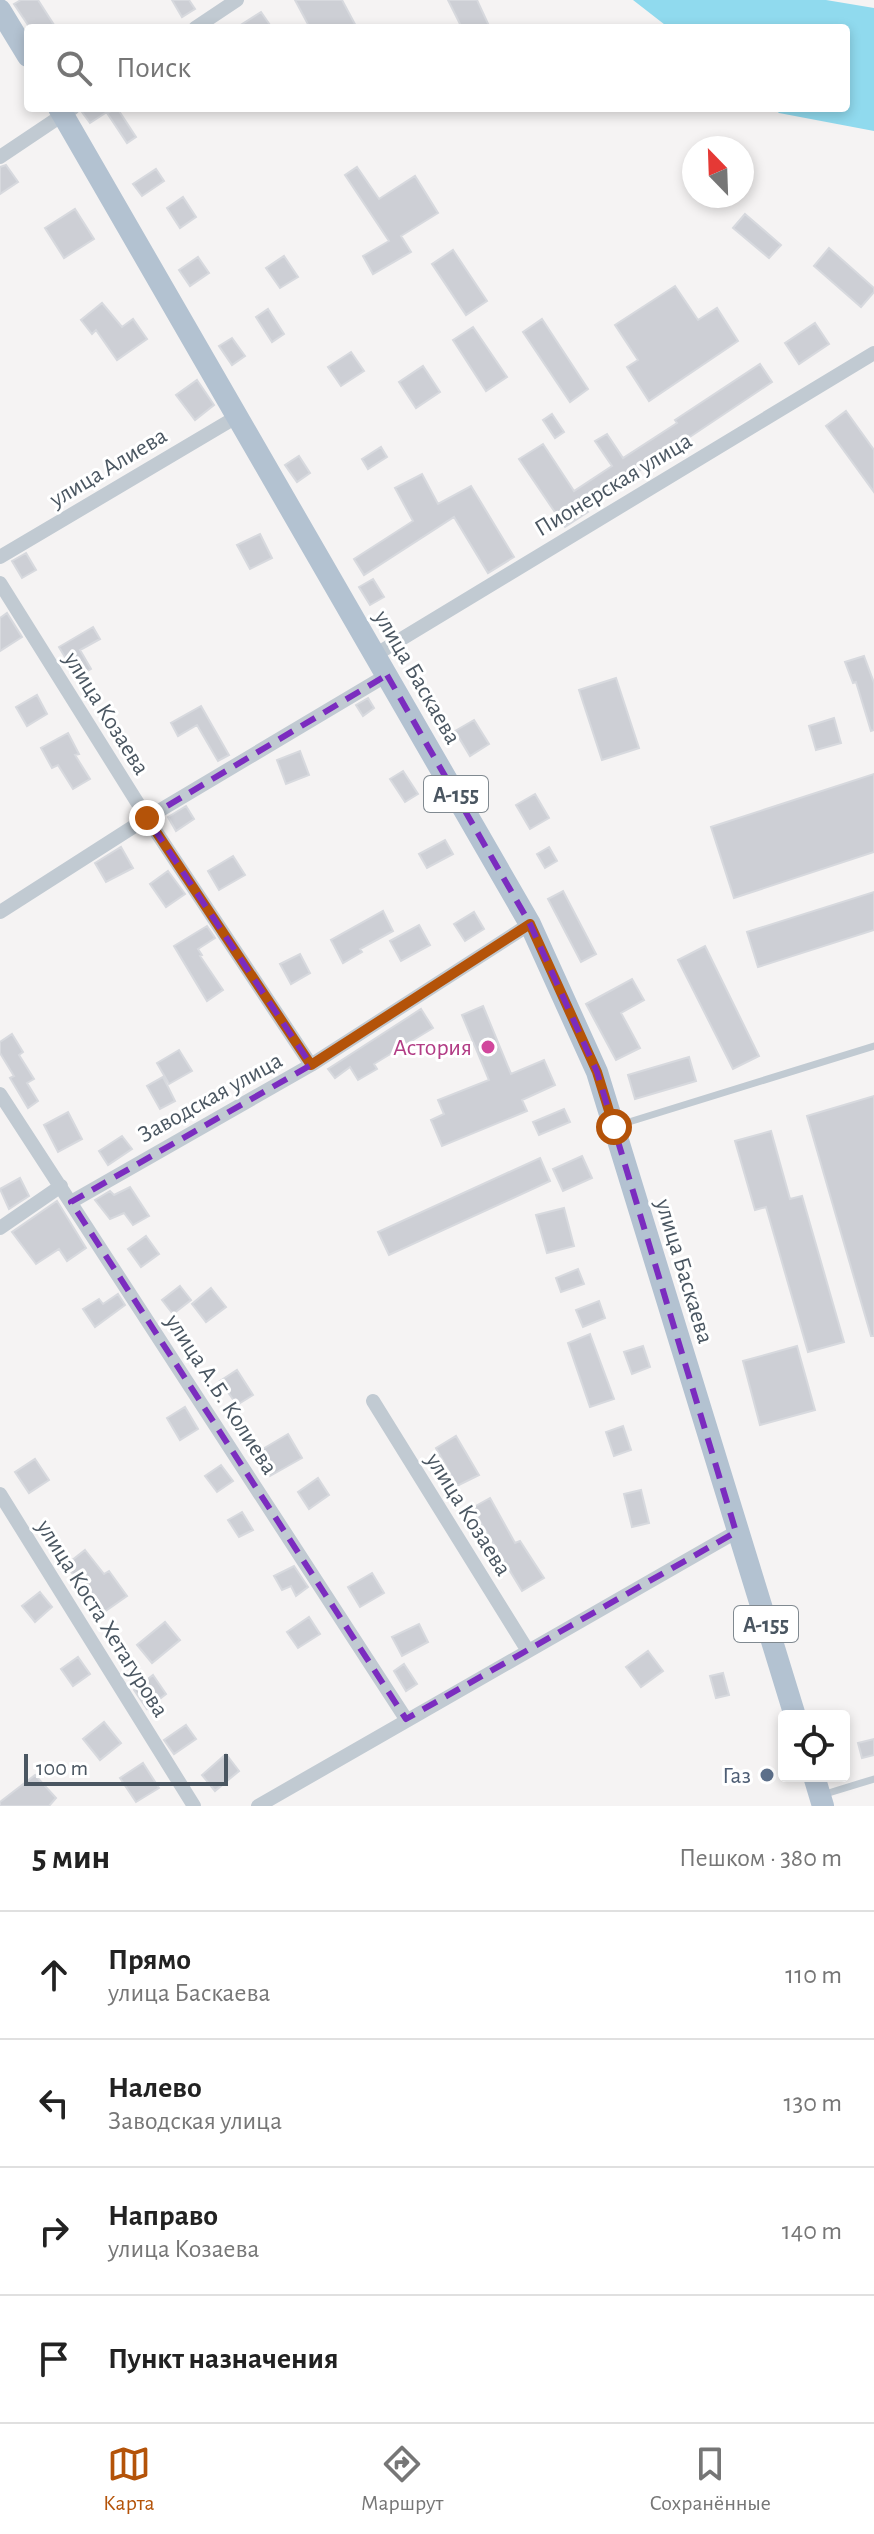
<!DOCTYPE html>
<html lang="ru">
<head>
<meta charset="utf-8">
<style>
  body { margin:0; font-family:"Alegreya Sans",sans-serif; background:#f6f6f6; color:#222 }
  .controls { position:absolute; right:24px; bottom:24px; display:grid; overflow:hidden; border-radius:8px; box-shadow:0 4px 12px #0003 }
  .controls button { width:72px; height:72px; display:grid; place-items:center; padding:0; border:0; border-bottom:2px solid #e0e0e0; background:#fff; color:#222; font:40px sans-serif }
  .compass { position:absolute; left:682px; top:136px; width:72px; height:72px; border-radius:50%; background:#fff; box-shadow:0 4px 12px #0003; rotate:337deg }
  .scale { position:absolute; left:24px; bottom:20px; width:204px; box-sizing:border-box; padding-left:8px; border:4px solid #4a5661; border-top:0; font-size:22px; line-height:28px; white-space:nowrap; color:#4a5661; -webkit-text-stroke:6px #fff; paint-order:stroke }
  .stop { position:absolute; width:24px; height:24px; margin:-18px; border:6px solid #b45309; border-radius:50%; background:#fff }
  .stop.end { background:#b45309; border-color:#fff; box-shadow:0 2px 8px #0008 }
  .list { margin:0; padding:0; list-style:none }
  h2 { display:flex; justify-content:space-between; align-items:center; height:104px; margin:0; padding:0 32px; font-size:34px }
  h2 small { font-size:26px; font-weight:400; color:#767676 }
  .list li { display:grid; grid-template-columns:52px 1fr auto; gap:24px; align-items:center; box-sizing:border-box; height:128px; padding:0 32px; border-top:2px solid #e0e0e0 }
  .list b { display:block; font-size:30px; white-space:nowrap }
  .list p { margin:0; font-size:26px; white-space:nowrap; color:#767676 }
  .list em { font-size:26px; font-style:normal; color:#767676 }
  .icon { flex:none; width:44px; height:44px; fill:none; stroke:currentColor; stroke-width:2; stroke-linecap:round; stroke-linejoin:round }
  .map { position:relative; flex:none; width:874px; height:1806px; overflow:hidden }
  .search { position:absolute; background:#fff; box-shadow:0 4px 12px #0003; left:24px; right:24px; top:24px; height:88px; display:flex; align-items:center; gap:20px; box-sizing:border-box; padding:0 28px; border-radius:8px; color:#767676; font-size:30px }
  .sheet { height:616px; background:#fff }
  nav { display:flex; justify-content:space-around; align-items:center; box-sizing:border-box; height:112px; border-top:2px solid #e0e0e0; background:#fff; font-size:22px; color:#767676 }
  nav a { display:grid; justify-items:center; gap:4px }
  nav .on { color:#b45309 }
  .map>svg:first-child { display:block }
  .water { fill:#90daee }
  .building { fill:#cdcfd5; stroke:#d7d9de; stroke-width:2 }
  .lines { fill:none; stroke-linecap:round; stroke-linejoin:round }
  .service { stroke:#c1cad2; stroke-width:7 }
  .minor { stroke:#c1cad2; stroke-width:14 }
  .primary { stroke:#b3c2d1; stroke-width:22 }
  .route { stroke:#b45309; stroke-width:10 }
  .marked { fill:none; stroke:#7b2cbf; stroke-width:6; stroke-dasharray:16 10; stroke-linejoin:round }
  .hotel-dot { fill:#d1479c; stroke:#fff; stroke-width:3 }
  .service-dot { fill:#5c6f8a; stroke:#fff; stroke-width:3 }
  .labels { text-anchor:middle; stroke-width:6; stroke-linejoin:round; paint-order:stroke }
  .shield { fill:#fff; stroke:#808990; stroke-width:2 }
  .shield-label { font-size:22px; font-weight:bold; fill:#4a5661 }
  .street-label { font-size:24px; fill:#4a5661; stroke:#fff }
  .hotel-label { font-size:24px; fill:#b23c85; stroke:#fff; text-anchor:end }
  .service-label { font-size:24px; fill:#4e5e75; stroke:#fff; text-anchor:end }
</style>
</head>
<body>
<div class="map">
<svg width="874" height="1806" viewBox="0 0 874 1806">
  <rect width="100%" height="100%" fill="#f5f3f3"/>
  <path class="water" d="M633 0H826L874 8V131L779 113 774 108H846V28H669Z"/>
  <path class="building" d="M21 0H38L56 28H30L14 4Z
    M172 0H189L195 9 182 17Z
    M295 0H342L357 28H310Z
    M448 0H477L490 28H462Z
    M261 12 272 28H236Z
    M83 108H113L90 123 82 112Z
    M117 108 136 137 127 143 107 113Z
    M6 165 18 182 0 194V167Z
    M357 167 379 199 415 176 438 213 401 236 411 252 373 274 363 256 389 241 345 175Z
    M156 169 164 181 142 196 133 184Z
    M183 197 196 217 180 228 167 208Z
    M75 209 94 239 64 258 45 228Z
    M745 214 781 245 769 258 733 228Z
    M829 248 874 288V292L861 307 814 266Z
    M453 250 487 301 466 315 432 264Z
    M284 256 298 277 280 288 266 268Z
    M198 257 209 273 190 286 179 270Z
    M675 286 698 320 717 308 738 341 649 401 627 367 638 360 615 325Z
    M102 303 122 327 133 319 147 339 117 360 96 330 92 334 81 320Z
    M268 309 284 334 272 342 256 317Z
    M542 319 588 389 570 402 523 332Z
    M815 323 829 344 799 364 785 343Z
    M473 327 507 377 486 391 453 340Z
    M232 338 245 356 232 365 219 346Z
    M351 352 364 371 341 386 328 367Z
    M760 364 772 382 585 507 588 512 565 527 519 459 543 444 574 491 612 466 595 441 607 434 623 458 677 423 675 420Z
    M423 366 440 392 416 408 399 382Z
    M197 380 214 405 195 420 176 395Z
    M846 411 874 450V492L826 426Z
    M552 414 564 432 555 438 543 420Z
    M381 447 387 457 368 469 362 459Z
    M299 456 310 473 297 482 285 465Z
    M422 474 438 504 471 486 514 557 488 573 454 517 364 575 354 559 413 521 395 488Z
    M260 534 272 558 250 569 237 545Z
    M26 553 36 570 22 578 12 561Z
    M373 579 384 597 370 605 359 587Z
    M7 613 22 637 0 651V618Z
    M93 627 100 639 80 650 91 669 77 677 59 647Z
    M864 656 874 683V730L871 731 856 682 853 683 845 662Z
    M616 678 639 748 602 760 579 690Z
    M37 695 47 714 27 726 16 707Z
    M368 698 374 708 363 716 356 705Z
    M201 706 229 755 218 761 197 725 178 736 171 723Z
    M834 718 841 743 816 750 809 726Z
    M474 720 489 744 470 756 455 731Z
    M68 733 79 754 75 755 90 779 73 789 58 765 52 768 41 748Z
    M300 751 309 775 286 784 277 760Z
    M403 771 418 794 405 802 390 779Z
    M874 774V852L734 898 711 827Z
    M535 794 549 818 530 829 516 805Z
    M186 806 194 819 176 831 168 817Z
    M445 840 453 854 427 868 419 854Z
    M121 847 133 868 106 882 95 863Z
    M549 847 557 861 545 868 537 854Z
    M233 856 245 875 219 890 208 871Z
    M168 871 185 894 166 907 150 884Z
    M563 891 596 954 581 962 548 899Z
    M874 892V930L758 967 747 932Z
    M383 911 393 931 360 949 362 952 343 963 331 940Z
    M474 912 484 929 465 941 454 924Z
    M419 925 430 945 401 961 390 941Z
    M207 926 215 938 198 949 202 955 200 956 223 990 207 1001 174 946Z
    M705 946 759 1056 733 1069 678 960Z
    M300 954 310 973 291 984 280 964Z
    M632 979 644 1000 621 1013 640 1048 616 1060 586 1004Z
    M483 1006 511 1074 544 1060 555 1085 522 1100 527 1111 442 1146 431 1120 444 1114 438 1100 489 1080 462 1015Z
    M421 1009 433 1028 374 1064 377 1069 358 1080 350 1067 335 1078 328 1069Z
    M12 1034 23 1052 19 1055 34 1079 27 1083 38 1101 28 1108 10 1078 14 1076 0 1053V1042Z
    M179 1050 192 1071 169 1084 157 1063Z
    M689 1057 696 1081 635 1099 628 1075Z
    M163 1077 175 1101 160 1109 147 1086Z
    M874 1096V1336H871L807 1116Z
    M564 1109 570 1122 539 1135 533 1122Z
    M68 1112 82 1139 58 1152 44 1125Z
    M771 1131 790 1199 802 1196 844 1342 808 1352 766 1207 755 1210 735 1141Z
    M122 1136 132 1149 108 1165 99 1151Z
    M582 1156 592 1178 563 1191 553 1169Z
    M540 1158 550 1181 389 1255 378 1232Z
    M20 1178 29 1196 9 1209 0 1189Z
    M130 1187 149 1216 133 1225 124 1213 110 1219 95 1200 110 1191 114 1195Z
    M57 1201 86 1248 67 1261 59 1249 36 1264 12 1232Z
    M564 1208 574 1246 547 1253 536 1215Z
    M146 1236 159 1254 141 1267 128 1249Z
    M578 1269 584 1284 561 1292 556 1278Z
    M180 1286 191 1300 173 1314 162 1300Z
    M211 1288 226 1307 206 1322 192 1304Z
    M118 1294 125 1305 95 1327 83 1309 99 1299 103 1304Z
    M599 1301 605 1318 583 1327 576 1310Z
    M590 1334 614 1399 590 1407 568 1343Z
    M643 1346 650 1367 632 1374 624 1352Z
    M797 1346 815 1410 760 1425 743 1361Z
    M237 1370 253 1395 237 1405 220 1381Z
    M185 1407 198 1429 180 1440 167 1418Z
    M623 1426 631 1450 614 1456 606 1432Z
    M288 1434 302 1458 270 1476 256 1453Z
    M456 1436 479 1475 457 1486 436 1448Z
    M35 1459 49 1480 29 1493 15 1472Z
    M221 1465 233 1481 217 1492 205 1476Z
    M318 1478 329 1495 309 1509 298 1492Z
    M641 1490 649 1523 632 1527 624 1494Z
    M490 1498 515 1543 520 1541 544 1578 522 1591 472 1508Z
    M242 1512 253 1530 239 1537 228 1520Z
    M85 1550 104 1574 109 1571 127 1596 104 1612 80 1579 78 1581 66 1565Z
    M294 1566 308 1587 296 1596 291 1586 282 1590 274 1576Z
    M372 1573 384 1593 360 1607 348 1587Z
    M40 1592 52 1607 35 1622 22 1606Z
    M309 1617 320 1634 298 1648 287 1632Z
    M165 1622 180 1640 152 1663 137 1645Z
    M419 1624 428 1642 402 1656 392 1637Z
    M648 1651 663 1671 641 1687 626 1667Z
    M78 1657 90 1674 73 1686 61 1669Z
    M404 1664 417 1684 406 1691 394 1671Z
    M723 1673 729 1695 716 1698 710 1676Z
    M153 1675 166 1694 147 1709 134 1690Z
    M104 1722 121 1743 100 1760 83 1739Z
    M186 1725 196 1739 174 1754 164 1740Z
    M874 1739V1755L862 1758 858 1743Z
    M226 1754 239 1771 215 1791 202 1775Z
    M143 1763 159 1788 136 1802 120 1778Z
    M35 1775 56 1798 49 1806H0V1802Z"/>
  <g class="lines">
    <path class="service" d="M616 1126 874 1046
      M822 1795 874 1779"/>
    <path class="minor" d="M195 28 237 0
      M0 157 73 108
      M0 557 238 416
      M0 583 147 818 311 1065
      M375 655 874 353
      M0 912 147 818 387 675
      M0 1094 406 1719
      M71 1202 311 1065 530 924
      M0 1228 61 1186
      M373 1401 528 1651
      M0 1494 194 1806
      M258 1806 736 1532"/>
    <path class="primary" d="M0 10 28 56
      M59 108 530 924 597 1072 795 1716
      M814 1776 823 1806"/>
  </g>
  <g class="lines">
    <path class="route" d="M147 818 311 1065 530 924 597 1072 614 1127"/>
  </g>
  <path class="marked" d="M387 675 530 924 597 1072 736 1532 406 1719 71 1202 311 1065 147 818Z"/>
  <circle class="hotel-dot" cx="488" cy="1047" r="8"/>
  <circle class="service-dot" cx="767" cy="1775" r="8"/>
  <g class="labels">
    <g class="shield">
      <rect x="424" y="776" width="64" height="36" rx="6"/>
      <rect x="734" y="1606" width="64" height="36" rx="6"/>
    </g>
    <g class="shield-label">
      <text x="456" y="802">А-155</text>
      <text x="766" y="1632">А-155</text>
    </g>
    <g class="street-label">
      <text transform="translate(108 467) rotate(-31)" y="8">улица Алиева</text>
      <text transform="translate(613 484) rotate(-31)" y="8">Пионерская улица</text>
      <text transform="translate(418 677) rotate(60)" y="8">улица Баскаева</text>
      <text transform="translate(107 713) rotate(58)" y="8">улица Козаева</text>
      <text transform="translate(210 1097) rotate(-29)" y="8">Заводская улица</text>
      <text transform="translate(685 1271) rotate(73)" y="8">улица Баскаева</text>
      <text transform="translate(222 1394) rotate(57)" y="8">улица А.Б. Колиева</text>
      <text transform="translate(469 1514) rotate(58)" y="8">улица Козаева</text>
      <text transform="translate(103 1618) rotate(58)" y="8">улица Коста Хетагурова</text>
    </g>
    <g class="hotel-label">
      <text x="472" y="1055">Астория</text>
    </g>
    <g class="service-label">
      <text x="751" y="1783">Газ</text>
    </g>
  </g>
</svg>
<div class="controls">
<button><svg class="icon" aria-label="locate" viewBox="0 0 24 24"><circle cx="12" cy="12" r="6"/><path d="M12 2v4M12 18v4M2 12h4M18 12h4"/></svg></button>
</div>
<svg class="compass" viewBox="-18 -18 36 36"><path d="M0-13l5 13h-10z" fill="#e53935"/><path d="M0 13l5-13h-10z" fill="#767676"/></svg>
<div class="scale">100 m</div>
<div class="stop" style="left:614px;top:1127px"></div>
<div class="stop end" style="left:147px;top:818px"></div>
<div class="search"><svg class="icon" aria-label="search" viewBox="0 0 24 24"><circle cx="10" cy="10" r="6"/><path d="M15 15l6 6"/></svg>Поиск</div>
</div>
<section class="sheet">
<h2>5 мин<small>Пешком · 380 m</small></h2>
<ul class="list">
<li><svg class="icon" aria-label="ahead" viewBox="0 0 24 24"><path d="M12 20V5M6 11l6-6 6 6"/></svg><div><b>Прямо</b><p>улица Баскаева</p></div><em>110 m</em></li>
<li><svg class="icon" aria-label="left" viewBox="0 0 24 24"><path d="M17 20v-9H6M10 6l-5 5 5 5"/></svg><div><b>Налево</b><p>Заводская улица</p></div><em>130 m</em></li>
<li><svg class="icon" aria-label="right" viewBox="0 0 24 24"><path d="M7 20v-9h11M14 6l5 5-5 5"/></svg><div><b>Направо</b><p>улица Козаева</p></div><em>140 m</em></li>
<li><svg class="icon" aria-label="arrive" viewBox="0 0 24 24"><path d="M6 21V4h12l-3 4 3 4H6"/></svg><div><b>Пункт назначения</b></div></li>
</ul>
</section>
<nav>
<a class="on"><svg class="icon" aria-label="map" viewBox="0 0 24 24"><path d="M3 6l6-2 6 2 6-2v14l-6 2-6-2-6 2zM9 4v14M15 6v14"/></svg>Карта</a>
<a><svg class="icon" aria-label="directions" viewBox="0 0 24 24"><path d="M12 3l9 9-9 9-9-9zM9 14v-3h6M13 9l2 2-2 2"/></svg>Маршрут</a>
<a><svg class="icon" aria-label="saved" viewBox="0 0 24 24"><path d="M7 4h10v16l-5-4-5 4z"/></svg>Сохранённые</a>
</nav>
</body>
</html>
